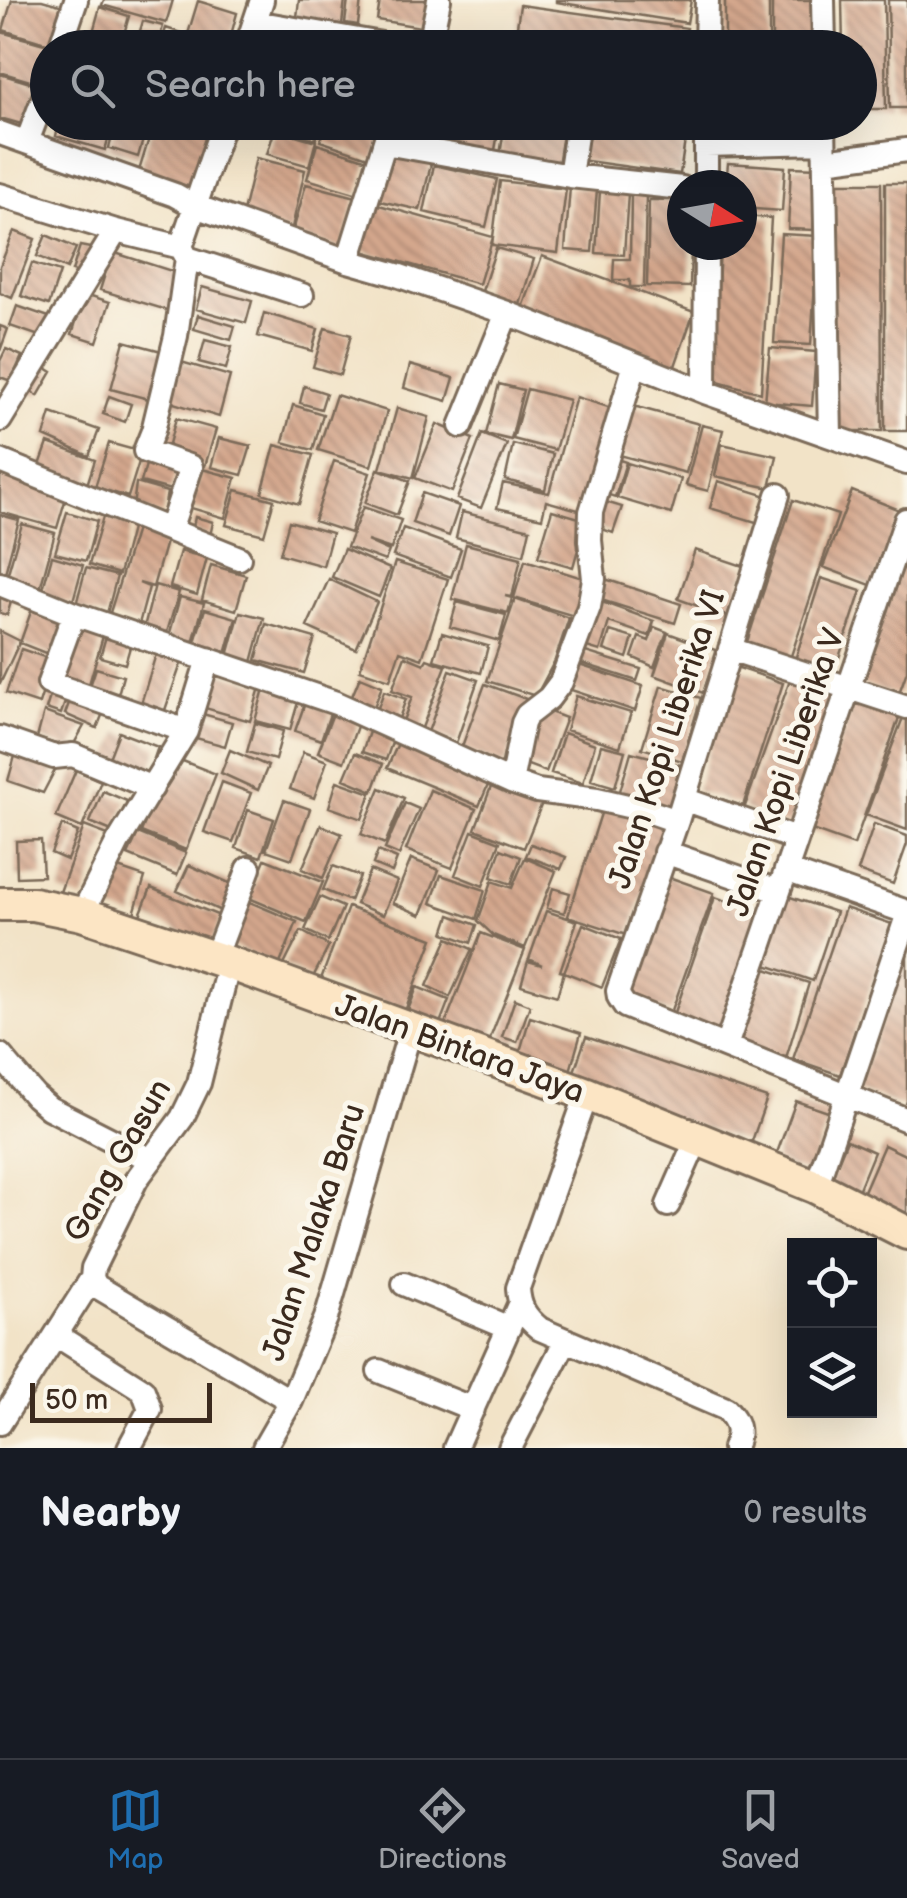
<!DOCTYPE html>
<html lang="en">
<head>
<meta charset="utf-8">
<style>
  body { margin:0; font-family:"Balsamiq Sans",sans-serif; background:#20242c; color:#f1f3f6 }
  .controls { position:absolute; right:30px; bottom:30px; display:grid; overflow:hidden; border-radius:0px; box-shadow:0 10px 40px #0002 }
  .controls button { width:90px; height:90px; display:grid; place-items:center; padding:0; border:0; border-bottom:2px solid #363941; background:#171b24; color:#f1f3f6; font:50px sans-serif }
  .compass { position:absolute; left:667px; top:170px; width:90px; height:90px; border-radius:50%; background:#171b24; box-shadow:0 10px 40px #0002; rotate:101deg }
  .scale { position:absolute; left:30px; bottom:25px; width:182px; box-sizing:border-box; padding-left:10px; border:5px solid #3b2a1e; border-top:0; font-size:28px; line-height:35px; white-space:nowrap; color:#3b2a1e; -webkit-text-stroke:8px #fbf7ec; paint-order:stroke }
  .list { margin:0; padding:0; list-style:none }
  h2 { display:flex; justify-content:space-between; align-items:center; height:130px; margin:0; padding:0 40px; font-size:42px }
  h2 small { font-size:32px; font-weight:400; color:#9ea1a6 }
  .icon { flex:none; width:55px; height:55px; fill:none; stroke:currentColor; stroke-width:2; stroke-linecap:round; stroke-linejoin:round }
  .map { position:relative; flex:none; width:907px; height:1448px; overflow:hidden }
  .search { position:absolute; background:#171b24; box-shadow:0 10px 40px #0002; left:30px; right:30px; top:30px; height:110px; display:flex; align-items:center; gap:25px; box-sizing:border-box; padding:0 35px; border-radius:55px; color:#9ea1a6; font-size:38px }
  .sheet { height:310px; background:#171b24 }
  nav { display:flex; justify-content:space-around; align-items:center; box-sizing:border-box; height:140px; border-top:2px solid #363941; background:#171b24; font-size:28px; color:#9ea1a6 }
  nav a { display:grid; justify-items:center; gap:5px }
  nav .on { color:#1f6fb2 }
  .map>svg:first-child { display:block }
  .building { fill:url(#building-back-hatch) }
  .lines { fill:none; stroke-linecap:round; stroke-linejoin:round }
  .street-casing { stroke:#7b6b59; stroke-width:28 }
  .secondary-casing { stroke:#7b6b59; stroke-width:38 }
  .street { stroke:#fff; stroke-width:22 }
  .secondary { stroke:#fce5c4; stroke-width:32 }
  .labels { text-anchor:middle; stroke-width:10; stroke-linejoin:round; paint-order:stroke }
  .street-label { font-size:32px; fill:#3b2a1e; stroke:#fbf7ec }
</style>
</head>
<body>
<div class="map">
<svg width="907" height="1448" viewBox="0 0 907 1448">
  <defs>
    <pattern id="building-back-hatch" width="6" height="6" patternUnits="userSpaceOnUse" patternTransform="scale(2.5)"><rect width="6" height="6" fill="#d4a78d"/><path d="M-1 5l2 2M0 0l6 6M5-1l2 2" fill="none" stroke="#ad8873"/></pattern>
  </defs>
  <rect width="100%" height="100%" fill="#fbf7ec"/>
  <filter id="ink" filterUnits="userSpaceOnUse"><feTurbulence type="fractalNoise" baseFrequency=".01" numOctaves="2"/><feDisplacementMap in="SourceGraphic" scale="20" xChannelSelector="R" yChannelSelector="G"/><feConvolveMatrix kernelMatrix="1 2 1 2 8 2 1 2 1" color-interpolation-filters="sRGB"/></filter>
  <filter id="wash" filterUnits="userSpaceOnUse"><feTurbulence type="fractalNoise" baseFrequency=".0048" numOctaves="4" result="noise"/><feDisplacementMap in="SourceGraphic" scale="40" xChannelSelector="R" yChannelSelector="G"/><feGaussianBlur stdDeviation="2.25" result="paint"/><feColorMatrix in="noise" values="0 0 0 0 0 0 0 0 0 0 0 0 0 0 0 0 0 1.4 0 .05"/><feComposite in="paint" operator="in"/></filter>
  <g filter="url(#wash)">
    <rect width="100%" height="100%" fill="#f2e3c7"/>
    <g id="blocks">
      <path class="building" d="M12 0H42L67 7 55 46 3 30Z
        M104 0H173L166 23 102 5Z
        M299 0H345L341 32 296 26Z
        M348 0H361L358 25 345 23Z
        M380 0H431L427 28 377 20Z
        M556 0H691L687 23 556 2Z
        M725 0H769V48H725Z
        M772 0H817L816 48H772Z
        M842 0H884L886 109H860V48H843Z
        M888 0H907V108H890Z
        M198 1 237 13 228 46 188 34Z
        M520 5 687 28 684 48H514Z
        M100 7 129 16 120 48H106L90 43Z
        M143 21 163 26 157 48H135Z
        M166 28 190 36 186 48H160Z
        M1 32 48 45V59L40 84 0 72Z
        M299 32 344 48H293Z
        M191 37 225 46V48H188Z
        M0 74 37 85 25 125 0 118Z
        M59 122H113L105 150 56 136Z
        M116 122H148L138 157 109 148Z
        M154 122H190L215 130 197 189 139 171Z
        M263 122H321L316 139Z
        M326 122H383L374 159 320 141Z
        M442 122H500L493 161 437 151Z
        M505 122H565L558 165 500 155Z
        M598 122H686L684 135 598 125Z
        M725 122H815V129L725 131Z
        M585 127 685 140 680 174 580 160Z
        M275 129 316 141 309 166 267 154Z
        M317 144 368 160 358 194 307 179Z
        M389 149 432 160 420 210 376 200Z
        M256 158 305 170 291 232 241 220Z
        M728 163 785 167 782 211 742 208V185H726Z
        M434 165 497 179 486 227 424 212Z
        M791 167 819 168 816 230 788 229Z
        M500 181 566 189 558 253 492 245Z
        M831 183H881L882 431H832Z
        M885 183H907V431H885Z
        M306 184 356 197 342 248 292 235Z
        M570 187 597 189 592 252 565 250Z
        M600 191 628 193 624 255 596 253Z
        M631 194 646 195 644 287H630V280H613L614 259H630Z
        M649 200H682V245H691L690 287 647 286Z
        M372 203 493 237 479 284 359 250Z
        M742 216 771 218 761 393 718 381 716 331 720 245H742Z
        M14 231 35 239 12 298 0 293V266Z
        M781 234 818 236 811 345 774 343Z
        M46 235 76 248 67 269 37 256Z
        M80 246 95 249 87 275 72 271Z
        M496 248 534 259 518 311 481 294Z
        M112 252 181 274 170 311 100 290Z
        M542 256 694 312 674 369 521 313Z
        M32 263 60 272 49 305 21 296Z
        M202 287 252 301 246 323 196 309Z
        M85 294 110 302 97 342 72 334Z
        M17 306 52 318 45 338 10 326Z
        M264 313 318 329 312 351 258 336Z
        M198 315 235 326 231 340 194 329Z
        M0 326 8 329 0 351Z
        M325 328 351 335 340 375 313 367Z
        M205 340 232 347 226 369 199 362Z
        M124 341 165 352 152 400 111 389Z
        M770 348 816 352 812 406 765 402Z
        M6 349 22 356 11 381 0 377V361Z
        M181 362 230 376 219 417 170 402Z
        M41 365 52 372 38 396 27 389Z
        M410 365 454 378 447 401 404 388Z
        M499 384 523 390 511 440 486 434Z
        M304 386 326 393 321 409 300 403Z
        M527 389 569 400 555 450 513 439Z
        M336 395 387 411 371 466 318 450Z
        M109 396 131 404 125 422 103 414Z
        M576 397 618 410 589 513 546 501 542 518 497 508 503 483 549 493Z
        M626 404 699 424 686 473 612 453Z
        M293 405 323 414 313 450 283 442Z
        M397 408 429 417 413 478 380 469Z
        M51 413 99 430 89 456 44 436Z
        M176 418 216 429 205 466 166 455Z
        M437 424 473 439 452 492 415 478Z
        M702 425 723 430 708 491 686 485Z
        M482 434 507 444 481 508 457 499Z
        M219 438 251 446 242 475 211 467Z
        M48 443 95 460 87 485 39 468Z
        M109 443 142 452 128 497 95 487Z
        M513 444 553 454 545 490 505 480Z
        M722 444 777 456 770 488 715 476Z
        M275 445 313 455 299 504 262 493Z
        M149 454 178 463 171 490 141 482Z
        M607 456 626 462 615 497 597 491Z
        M334 461 370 473 350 533 314 521Z
        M627 463 681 479 671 514 617 498Z
        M202 469 236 478 225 518 191 508Z
        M378 469 410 481 397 515 365 503Z
        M0 475 67 494 57 528 0 512Z
        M718 481 767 496 759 523 710 508Z
        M136 483 167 492 163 516 133 507Z
        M236 490 274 500 264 535 226 525Z
        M852 491 902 511 873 586 823 567Z
        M422 493 459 506 449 536 412 523Z
        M599 500 622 507 613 533 591 525Z
        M793 500 838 515 790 659 746 645Z
        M363 507 401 520 391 549 367 541 389 551 385 561 347 547Z
        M552 510 586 520 573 567 538 557Z
        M67 512 97 521 86 561 55 553Z
        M462 512 530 529 524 555 456 538Z
        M0 515 19 520 5 573 0 571Z
        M103 517 132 525 119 574 89 565Z
        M195 517 213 522 210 536 192 531Z
        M289 521 332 533 323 566 280 554Z
        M22 524 55 533 40 589 6 580Z
        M403 528 461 549 451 577 393 556Z
        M136 529 167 538 153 587 139 583 149 587 139 624 109 616Z
        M466 544 521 558 512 597 505 596 512 598 508 613 452 599Z
        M907 545V671L898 696 858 683Z
        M344 549 390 569 379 597 332 577Z
        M695 550 746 567 729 617 678 599Z
        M180 551 207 558 197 595 170 587Z
        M52 556 83 565 72 604 41 596Z
        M525 560 592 581 581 618 514 598Z
        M395 562 448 579 422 659 400 651 390 680 360 670Z
        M211 565 246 575 236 610 202 600Z
        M86 568 117 576 106 617 75 608Z
        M821 578 861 591 833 676 794 663Z
        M329 579 377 602 356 649 307 627Z
        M605 579 681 604 675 623 598 599Z
        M155 585 179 592 164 642 142 635Z
        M0 593 13 596 7 615 0 613Z
        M180 597 204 603 192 646 168 640Z
        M515 599 569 618 555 660 536 696 487 681Z
        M599 601 654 621 649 636 609 622 600 651 580 645Z
        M457 602 506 615 499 641 450 627Z
        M33 606 67 619 53 656 20 643Z
        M205 609 236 618 224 661 192 652Z
        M240 612 264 618 252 662 228 656Z
        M76 620 105 629 87 691 58 682Z
        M266 624 315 638 304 673 256 660Z
        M654 627 667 632 654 667 632 657 639 637 649 641Z
        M0 631 20 641 0 684Z
        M610 631 633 638 627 658 604 650Z
        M107 633 132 640 125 664 100 657Z
        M442 633 488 646 481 673 434 660Z
        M668 633 718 651 703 693 654 675Z
        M21 649 53 660 39 704 6 693Z
        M579 650 641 669 637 681 575 661Z
        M156 654 182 661 164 713 140 707Z
        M405 656 424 664 427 659 446 666 420 733 401 726 412 697 392 690Z
        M573 663 643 686 635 711 565 688Z
        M736 667 783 683 743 806 696 791Z
        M96 668 123 676 117 698 89 689Z
        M450 670 478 680 456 743 428 732Z
        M215 671 261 684 250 721 205 708Z
        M360 677 382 686 371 715 348 706Z
        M790 680 836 697 789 825 744 809Z
        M485 684 529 700 505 765 461 749Z
        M265 685 300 695 290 730 255 721Z
        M661 686 701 698 682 761 642 748Z
        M52 690 67 696 61 714 46 709Z
        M384 691 406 699 397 724 375 716Z
        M72 695 105 708 97 728 65 714Z
        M576 696 631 713 620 747 566 730Z
        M855 699 900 715 854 845 809 829Z
        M305 703 331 711 321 740 295 731Z
        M907 707V830L866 815Z
        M539 708 566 718 546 772 520 762Z
        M334 711 359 721 344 762 318 752Z
        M44 712 84 726 71 749 37 738Z
        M199 713 232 722 225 746 192 737Z
        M255 723 283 731 275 760 247 752Z
        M371 726 395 734 386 760 362 752Z
        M119 732 158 747 149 773 109 758Z
        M564 733 595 744 583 783 551 773Z
        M400 739 491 778 479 806 387 768Z
        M601 745 625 751 615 787 591 780Z
        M230 750 268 766 258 790 221 773Z
        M303 752 327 761 314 798 290 789Z
        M631 752 680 765 668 811 618 798Z
        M355 753 383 764 373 791 344 779Z
        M15 756 55 770 43 793 8 781Z
        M175 758 216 774 186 850 141 832 160 785Z
        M76 770 101 781 82 828 56 817Z
        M494 779 544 798 524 848 475 829Z
        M337 781 371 793 362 819 329 807Z
        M222 782 251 793 233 842 204 832Z
        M380 788 404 798 385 844 361 834Z
        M430 790 476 809 452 868 406 850Z
        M103 791 127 801 114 832 90 822Z
        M284 800 310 809 292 859 266 850Z
        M405 803 419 809 399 855 385 849Z
        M604 804 665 824 629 936 568 916Z
        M248 810 274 819 261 857 236 848Z
        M874 824 907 836V844L893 884 858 871Z
        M62 825 78 832 67 860 51 853Z
        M321 825 342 834 323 878 302 869Z
        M84 826 108 835 83 900 60 892Z
        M472 831 500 842 483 886 455 875Z
        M138 833 186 853 177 875 128 855Z
        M41 840 43 876 17 877 16 841Z
        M531 844 566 857 561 869 526 856Z
        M501 849 521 857 511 884 491 877Z
        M378 851 397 859 392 872 373 864Z
        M525 858 556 871 525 948 493 935 478 921 492 881 512 888Z
        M265 859 323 882 306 922 249 898Z
        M411 859 439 870 421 915 393 903Z
        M189 865 236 886 225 913 177 891Z
        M112 866 145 877 133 917 99 906Z
        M333 866 360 876 350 901 323 890Z
        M370 870 397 881 383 915 356 904Z
        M441 875 485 890 476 919 431 903Z
        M663 875 714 893 671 1013 620 995Z
        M151 888 222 917 211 944 140 915Z
        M553 888 570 893 564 913 547 908Z
        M784 895 836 912 813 981 760 963Z
        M320 897 343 907 328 941 305 930Z
        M715 897 767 915 724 1039 672 1021Z
        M245 900 297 922 279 966 227 944Z
        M348 907 433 939 405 1011 321 979Z
        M845 908 892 924 840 1075 793 1059Z
        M546 911 577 921 560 971 564 972 557 996 521 985 528 961 542 965 529 959Z
        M450 915 477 925 471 943 444 933Z
        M583 924 621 939 602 987 564 972Z
        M301 931 329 946 312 979 284 965Z
        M481 933 525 950 487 1046 443 1029Z
        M448 938 472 949 450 997 427 986Z
        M907 951V1101L905 1107 857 1090Z
        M759 967 809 983 786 1058 735 1043Z
        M417 987 449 1000 437 1031 405 1018Z
        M515 999 530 1005 517 1042 502 1037Z
        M530 1017 581 1033 568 1078 517 1062Z
        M586 1037 767 1098 751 1144 570 1083Z
        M796 1101 831 1113 809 1173 774 1161Z
        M847 1140 874 1152 855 1198 828 1186Z
        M884 1145 907 1156V1229L858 1205Z"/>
    </g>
  </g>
  <g filter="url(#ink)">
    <use href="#blocks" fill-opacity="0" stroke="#7b6b59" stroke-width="2.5"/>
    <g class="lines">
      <g class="street-casing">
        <path id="street" d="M823 0 824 48
          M255 22 405 48
          M60 48 76 0
          M246 48 262 0
          M429 48 439 0
          M706 48 707 0
          M824 122 830 436
          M0 133 175 195 195 206 348 261 397 275 507 313 705 392 907 463
          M27 142 48 86
          M385 143 570 176 682 188
          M706 145 824 142
          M422 149 430 122
          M825 161 907 150
          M570 176 578 122
          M706 185V122
          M0 195 116 231 181 247
          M181 247 224 122
          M187 258 302 295
          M348 261 391 122
          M705 392 706 245
          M0 420 116 231
          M461 426 507 313
          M0 461 239 558
          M778 495 677 821 618 991 619 997 625 1006 907 1120
          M170 530 191 467 145 451 153 431 176 336 187 258 181 247
          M0 584 74 614 336 703 511 782 537 791 597 799 645 810 677 821
          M74 614 49 683 186 731
          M730 649 907 707
          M0 738 54 757 73 755 152 788
          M511 782 523 723 527 715 549 698 561 682 589 607 594 579 590 540 591 512 635 364
          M684 799 796 839
          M665 852 778 891
          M786 870 907 912
          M82 914 118 842 186 731 208 659
          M215 958 249 868
          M229 963 199 1083 182 1118 136 1180 93 1268 92 1278 96 1286 291 1401
          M726 1046 906 520
          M0 1055 35 1096 49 1108 151 1160
          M587 1094 518 1288C519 1307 525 1317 540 1329L726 1409C738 1421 741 1432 734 1448
          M816 1187 907 916
          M668 1205 697 1139
          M404 1284 509 1328
          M56 1335 143 1390 150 1409 129 1448
          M379 1371 473 1409
          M0 1423 92 1278
          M264 1448 291 1401 326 1318 410 1031
          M455 1448 519 1305
          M510 1448 566 1340"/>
      </g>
      <g class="secondary-casing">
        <path id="secondary" d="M0 904H33L82 914 229 963 587 1094 816 1187 907 1233"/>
      </g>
      <use href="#street" class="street"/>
      <use href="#secondary" class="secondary"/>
    </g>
  </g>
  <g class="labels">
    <g class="street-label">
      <text transform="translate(666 739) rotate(-72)" y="11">Jalan Kopi Liberika VI</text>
      <text transform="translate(785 772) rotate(-71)" y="11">Jalan Kopi Liberika V</text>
      <text transform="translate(460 1048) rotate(20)" y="11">Jalan Bintara Jaya</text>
      <text transform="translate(117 1160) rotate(-60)" y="11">Gang Gasun</text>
      <text transform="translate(313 1232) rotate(-72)" y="11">Jalan Malaka Baru</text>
    </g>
  </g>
</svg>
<div class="controls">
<button><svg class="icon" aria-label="locate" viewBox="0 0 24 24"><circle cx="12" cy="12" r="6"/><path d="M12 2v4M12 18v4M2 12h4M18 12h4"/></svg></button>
<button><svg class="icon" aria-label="layers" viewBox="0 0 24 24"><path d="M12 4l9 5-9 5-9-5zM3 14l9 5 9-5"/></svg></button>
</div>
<svg class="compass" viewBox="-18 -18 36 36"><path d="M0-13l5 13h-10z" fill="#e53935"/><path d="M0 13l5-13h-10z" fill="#9ea1a6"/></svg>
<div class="scale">50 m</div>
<div class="search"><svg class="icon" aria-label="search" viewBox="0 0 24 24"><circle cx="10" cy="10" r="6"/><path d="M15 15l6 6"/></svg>Search here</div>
</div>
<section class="sheet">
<h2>Nearby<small>0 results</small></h2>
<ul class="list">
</ul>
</section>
<nav>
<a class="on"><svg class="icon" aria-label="map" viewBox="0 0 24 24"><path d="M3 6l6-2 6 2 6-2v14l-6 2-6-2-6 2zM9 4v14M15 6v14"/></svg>Map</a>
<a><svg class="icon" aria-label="directions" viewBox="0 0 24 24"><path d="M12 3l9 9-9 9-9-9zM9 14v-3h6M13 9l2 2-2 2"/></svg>Directions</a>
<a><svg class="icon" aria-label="saved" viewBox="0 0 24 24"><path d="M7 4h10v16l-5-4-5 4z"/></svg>Saved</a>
</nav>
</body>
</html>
